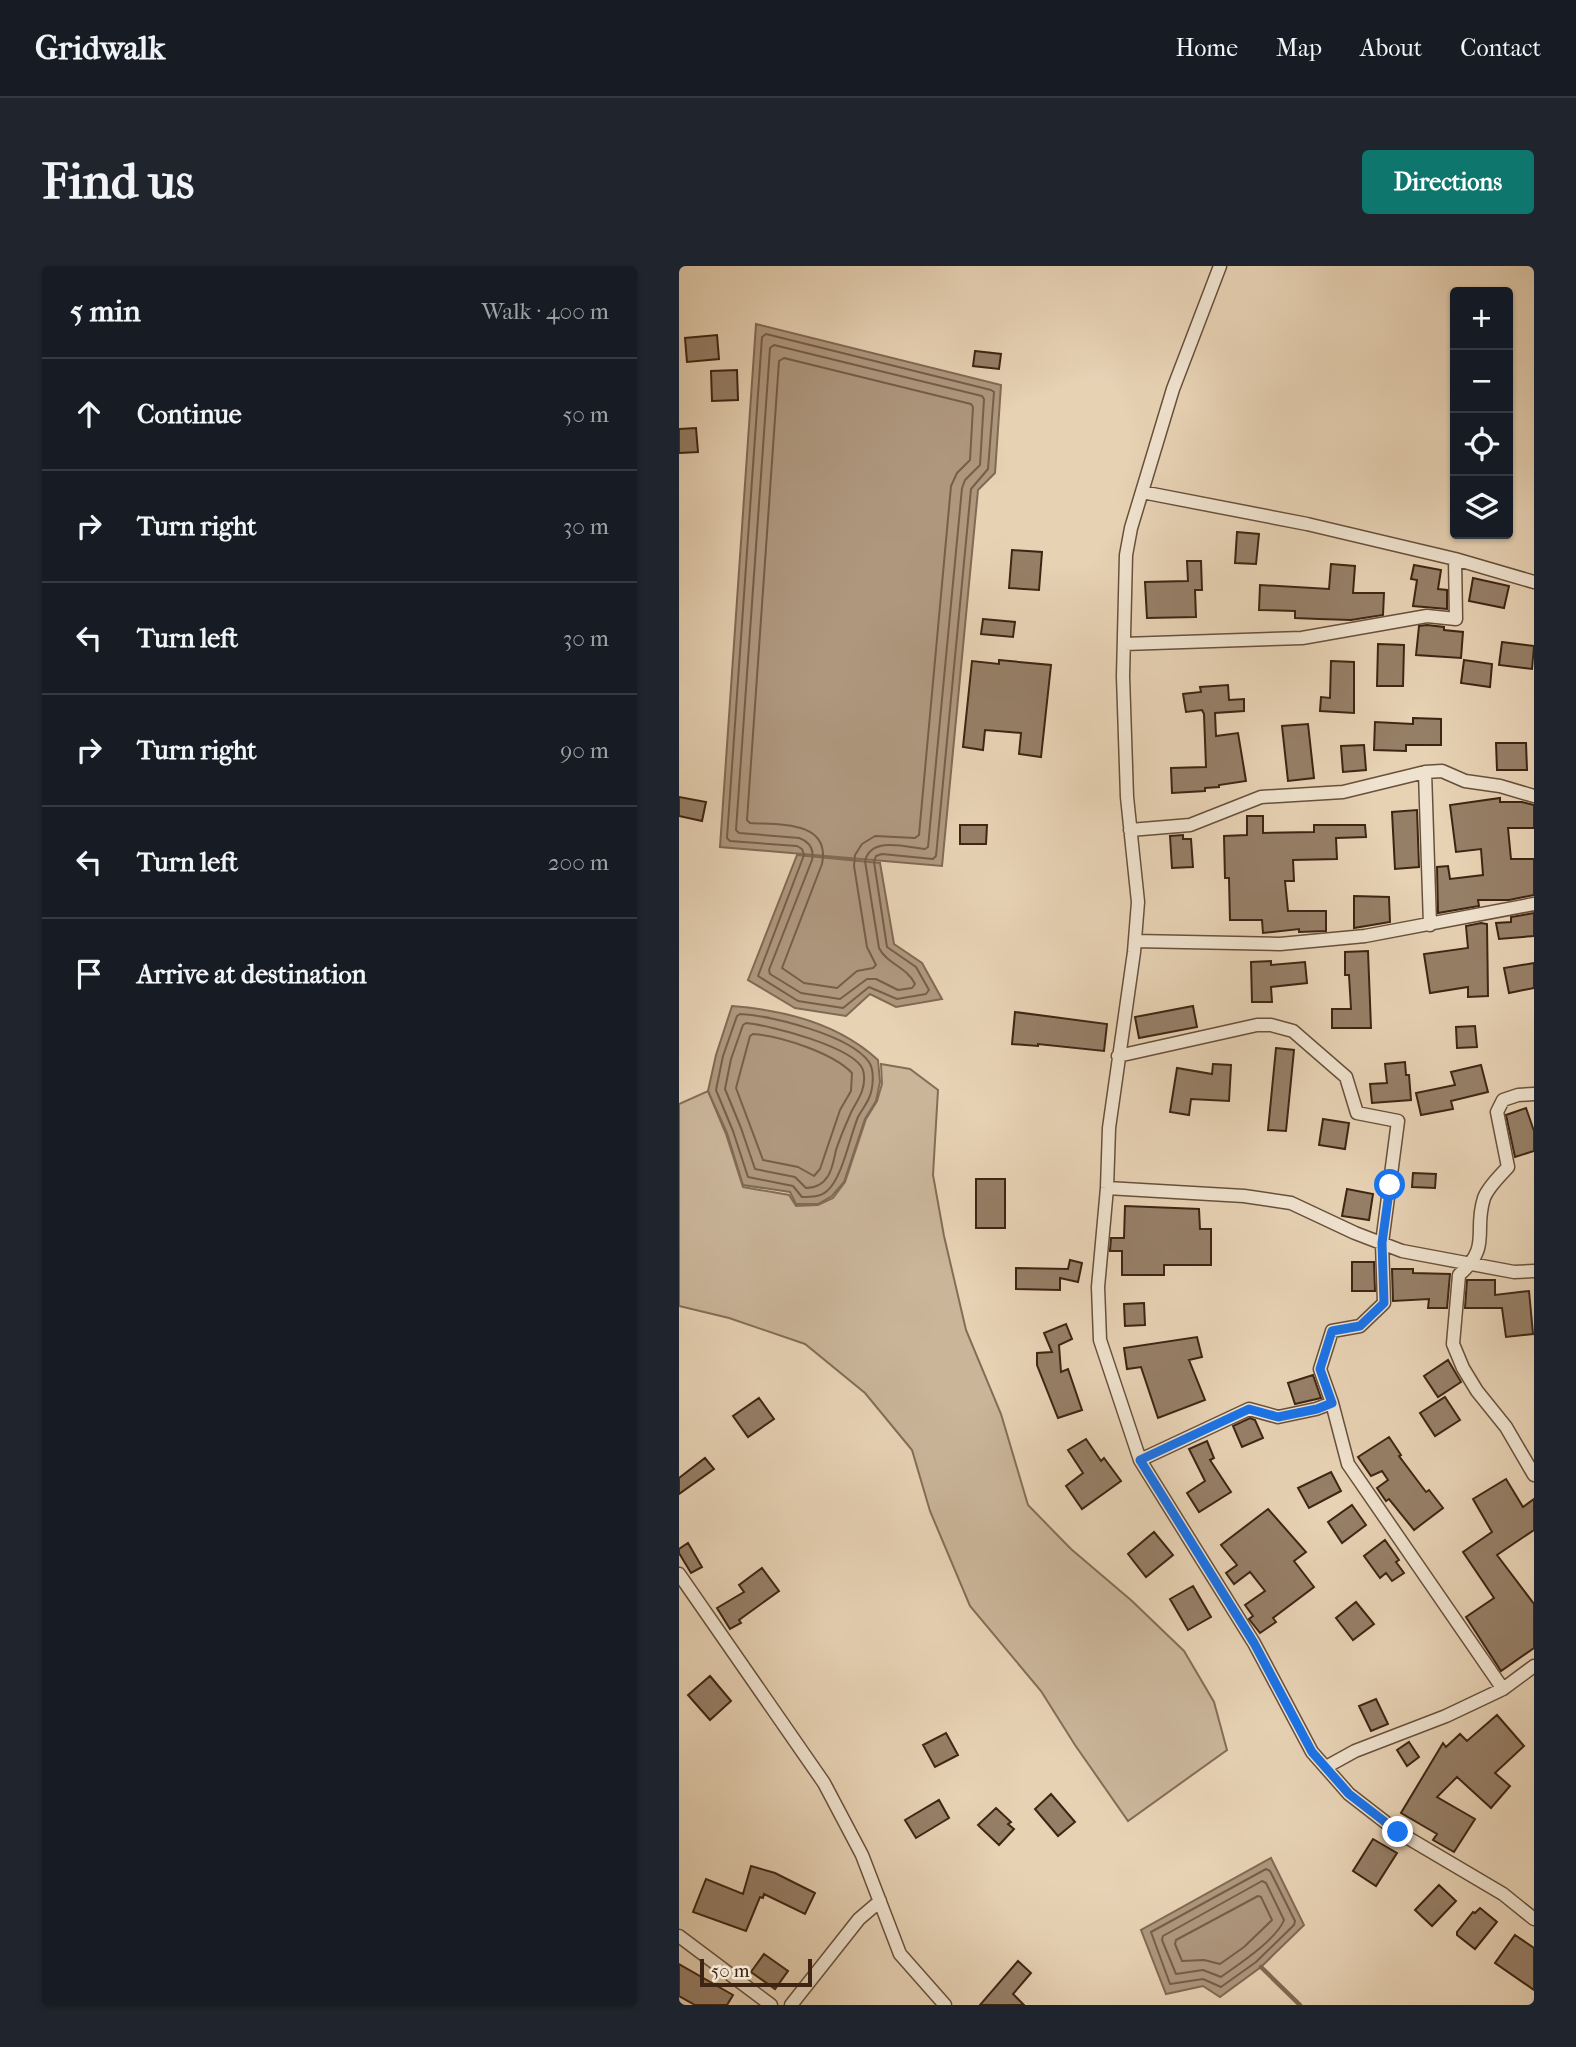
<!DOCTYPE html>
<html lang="en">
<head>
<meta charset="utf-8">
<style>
  body { margin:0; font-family:"IM FELL French Canon",serif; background:#20242c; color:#f1f3f6 }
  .controls { position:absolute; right:21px; top:21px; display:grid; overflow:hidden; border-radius:7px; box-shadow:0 2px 5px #0004 }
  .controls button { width:63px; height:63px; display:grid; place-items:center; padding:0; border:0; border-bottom:2px solid #363941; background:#171b24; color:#f1f3f6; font:35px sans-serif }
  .scale { position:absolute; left:21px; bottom:18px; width:112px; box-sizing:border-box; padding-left:7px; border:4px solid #3e2513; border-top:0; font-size:19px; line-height:24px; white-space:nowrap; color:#3e2513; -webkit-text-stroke:5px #efe2ce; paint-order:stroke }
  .stop { position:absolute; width:21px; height:21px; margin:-16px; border:5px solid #1a73e8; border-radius:50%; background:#fff }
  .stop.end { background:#1a73e8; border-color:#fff; box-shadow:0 2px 7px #0008 }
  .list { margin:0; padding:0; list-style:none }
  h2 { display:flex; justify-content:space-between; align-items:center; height:91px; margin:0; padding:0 28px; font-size:30px }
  h2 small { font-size:23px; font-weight:400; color:#9ea1a6 }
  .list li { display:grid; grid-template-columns:46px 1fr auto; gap:21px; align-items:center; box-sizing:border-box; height:112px; padding:0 28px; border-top:2px solid #363941 }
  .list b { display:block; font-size:26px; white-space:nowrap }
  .list em { font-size:23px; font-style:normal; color:#9ea1a6 }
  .icon { flex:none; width:38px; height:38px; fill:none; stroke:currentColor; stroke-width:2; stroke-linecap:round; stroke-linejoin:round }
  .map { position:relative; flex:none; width:855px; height:1739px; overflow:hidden; border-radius:7px }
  header { display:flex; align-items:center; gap:42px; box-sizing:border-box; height:98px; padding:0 35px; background:#171b24; border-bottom:2px solid #363941 }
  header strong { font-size:33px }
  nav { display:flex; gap:38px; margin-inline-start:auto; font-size:24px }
  .intro { display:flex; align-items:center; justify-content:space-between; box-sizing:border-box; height:168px; padding:0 42px }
  h1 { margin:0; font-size:49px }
  .button { padding:18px 32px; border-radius:7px; background:#0f766e; color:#fff; font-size:24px; font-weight:700 }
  main { display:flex; gap:42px; padding:0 42px }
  aside { flex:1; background:#171b24; border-radius:7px; box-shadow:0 2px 5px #0004 }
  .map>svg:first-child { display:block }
  .green { fill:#cab599; stroke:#846d56; stroke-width:2 }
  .water { fill:#ae977d; stroke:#816953; stroke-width:2 }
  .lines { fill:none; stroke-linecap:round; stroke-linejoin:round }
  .shore { stroke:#765e48; stroke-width:2 }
  .stream { stroke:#816953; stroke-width:4.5 }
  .building { fill:#967f67; stroke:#3e2513; stroke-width:2 }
  .street-casing { stroke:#68503b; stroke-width:15 }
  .street { stroke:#efe2ce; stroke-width:12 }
  .route { stroke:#1a73e8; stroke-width:9 }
</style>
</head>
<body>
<header>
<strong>Gridwalk</strong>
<nav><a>Home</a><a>Map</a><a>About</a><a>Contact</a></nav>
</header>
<div class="intro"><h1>Find us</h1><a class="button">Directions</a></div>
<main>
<aside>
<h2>5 min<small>Walk · 400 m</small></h2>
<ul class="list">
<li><svg class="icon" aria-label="ahead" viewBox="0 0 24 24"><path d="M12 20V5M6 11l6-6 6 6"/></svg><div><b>Continue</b></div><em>50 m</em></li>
<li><svg class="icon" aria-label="right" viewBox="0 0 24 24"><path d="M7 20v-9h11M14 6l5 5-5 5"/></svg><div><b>Turn right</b></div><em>30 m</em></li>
<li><svg class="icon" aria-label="left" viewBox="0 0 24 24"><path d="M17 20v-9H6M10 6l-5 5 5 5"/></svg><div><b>Turn left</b></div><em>30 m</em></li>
<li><svg class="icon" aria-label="right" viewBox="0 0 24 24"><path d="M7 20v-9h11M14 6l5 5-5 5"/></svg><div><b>Turn right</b></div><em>90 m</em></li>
<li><svg class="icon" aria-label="left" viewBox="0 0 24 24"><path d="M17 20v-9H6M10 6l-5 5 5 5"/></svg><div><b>Turn left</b></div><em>200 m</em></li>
<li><svg class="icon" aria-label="arrive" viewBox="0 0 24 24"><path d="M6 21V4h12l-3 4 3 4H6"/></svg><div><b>Arrive at destination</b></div></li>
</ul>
</aside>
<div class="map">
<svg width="855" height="1739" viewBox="0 0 855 1739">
  <rect width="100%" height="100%" fill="#e7d2b4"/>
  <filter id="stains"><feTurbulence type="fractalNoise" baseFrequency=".00286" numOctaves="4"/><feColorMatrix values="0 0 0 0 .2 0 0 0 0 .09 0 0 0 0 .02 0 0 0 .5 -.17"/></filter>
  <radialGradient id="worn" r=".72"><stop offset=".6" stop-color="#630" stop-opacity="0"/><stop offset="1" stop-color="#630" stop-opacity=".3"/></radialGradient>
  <path class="green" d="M202 798 231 803 259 824 254 909 265 970 287 1064 322 1148 349 1239 392 1283 453 1335 505 1385 535 1436 548 1484 449 1555 396 1479 362 1425 291 1340 251 1245 233 1184 186 1127 126 1078 50 1052 0 1040V838L29 825 47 868 64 921 110 929 117 940 139 939 154 932 166 916 187 853 198 835 203 818Z"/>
  <path class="water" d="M77 58 322 119 316 207 299 224 263 600 41 581Z
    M118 589 201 597 215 678 243 697 263 733 217 741 191 728 167 750 116 742 69 714Z
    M53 740C105 744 160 758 199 794L201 816 197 835 186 853 165 916 153 930 139 938H117L111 926 64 919 48 867 29 825 37 789Z
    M592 1592 625 1659 582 1701 541 1731 524 1720 487 1728 462 1664Z"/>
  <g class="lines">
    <path class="shore" d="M87 68 312 124 315 126 309 203 292 223 257 590 254 593 203 588 197 590 195 596 208 681 237 701 250 724 247 728 218 733 190 721 164 742 119 735 79 710 125 589 123 583 118 580 51 575 48 572 83 71Z
      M95 79 303 130 305 133 301 199 286 214 283 222 249 581 246 583C227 581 192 570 186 595L200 682C208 698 228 701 236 718L233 722 219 724 197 713H188L161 733 122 727 91 708 90 704 133 594C135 584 131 576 120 572L60 567 57 564 91 82Z
      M105 92 292 138 294 141 291 194 278 207 272 220 240 569 236 572 196 570 183 578 176 589 175 600 188 681 197 699 194 702 178 705 158 722 125 717 103 702 143 598C152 554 99 559 71 557L68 554 100 95Z
      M61 748C93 750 171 769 190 796 196 805 194 823 190 832 187 839 182 845 179 851 171 870 163 913 148 925 141 931 132 931 123 931L114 920 69 911 54 865 37 824 44 790 58 750Z
      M67 757C90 759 176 781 184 804 186 811 185 819 183 825 180 834 174 841 171 849 166 860 161 872 157 884 155 892 154 902 149 910 144 918 137 922 127 922L116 911 76 903 62 862 46 823 52 793 64 759Z
      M74 768C102 770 154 787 173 807L172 825 161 844 141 903 135 910 119 901 84 894 57 822 71 770Z
      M587 1603 591 1605 616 1655 615 1659 577 1696 542 1721 524 1713 491 1718 472 1666Z
      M583 1615 587 1617 605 1654C597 1674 560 1698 542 1711L524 1704 497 1708 483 1674 484 1670Z
      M579 1630 582 1631 593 1654 565 1681 541 1698 525 1694 503 1695 496 1678 497 1674Z"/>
    <path class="stream" d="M582 1701 621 1739"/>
  </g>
  <path class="building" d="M38 69 40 93 8 96 6 72Z
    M296 85 322 88 320 103 294 100Z
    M58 104 59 134 33 135 32 105Z
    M17 162 19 186 0 187V163Z
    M558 266 580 268 577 298 556 297Z
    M333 284 363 286 360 324 330 322Z
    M508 295H522L523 324H516L517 351 468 352 466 316 509 315Z
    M652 298 676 300 674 327H705L704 349 672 354 640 353 616 352V345L580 344 581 319 650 323Z
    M735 299 762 304 759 323 768 324V343L734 340 738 314 732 313Z
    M794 312 830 320 825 342 790 335Z
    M304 353 336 356 334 371 302 368Z
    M748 359 765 361V364L784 366 782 392 737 389 740 360Z
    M823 376 855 380 853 403 820 399Z
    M699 378 725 379 724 420H698Z
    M320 394 372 399 362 491 340 488 342 467 306 464 304 484 284 481 293 395 320 398Z
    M785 394 813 398 811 421 782 417Z
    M652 395 675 396V447L641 445 642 431 651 432Z
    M549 419 550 434 565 433V445L536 447 537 470 559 467 567 515 540 519V521L526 522V525L493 527 492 502 527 501 525 448 523 444 507 446 504 428 522 426 521 421Z
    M734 452 762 453V479H727V485L695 484 696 456 734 458Z
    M629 458 635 512 609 515 603 460Z
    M817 477H847L848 504H818Z
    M685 479 687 504 664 506 662 480Z
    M0 531 27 536 23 555 0 550Z
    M821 532V536H843L855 539V562H829L832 593H855V629L830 634H799L800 640 759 647 758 601 769 600 771 613 804 609 802 583 777 586 771 539Z
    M738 544 740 601 716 603 713 546Z
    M568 550H584V567L635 566V559H686L687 571 657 572 658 593 614 594 615 615H606L609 645H647V665L620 666V663L584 667 583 654H551L550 612H546L545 570 568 569Z
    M281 559H308L307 578H281Z
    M504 569V573H512L514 601 493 602 491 570Z
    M675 630 710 631 711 656 675 662Z
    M855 647V670L820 673 817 657 832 656V651Z
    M802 657 808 658 809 730 789 731V721L751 727 745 688 789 682 787 660Z
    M689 685 692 762H653V743H672L670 709H666V686Z
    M592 695V699L626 696 628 717 592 721 593 736H573L572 696Z
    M855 697V722L830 727 825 702Z
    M514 740 518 761 460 772 456 751Z
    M336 746 428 758 425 785 359 778V780L333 778Z
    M796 760 798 781 778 782 777 761Z
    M597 782 615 784 607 865 589 864Z
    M726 796 727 809H730L732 834 693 837 691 818 708 817 706 798Z
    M534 798 552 799 550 835 512 833 510 849 491 846 498 802 533 808Z
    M802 799 809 826 772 835 774 843 742 849 737 827 776 819 772 806Z
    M847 842 855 865V885L836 891 827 849Z
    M644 853 670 857 666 883 640 879Z
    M734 907 757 908 756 922 733 921Z
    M297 913H326V962H297Z
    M668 923 694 928 690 954 663 950Z
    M446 940 520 943 521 963H532V999H485V1009H443V985H431L432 972H445Z
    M391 994 403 997 399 1016 381 1012V1024L337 1023V1002L389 1003Z
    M673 996H695L696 1025H673Z
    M713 1003H734V1007L771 1008 768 1042H749L750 1033 714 1035Z
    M788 1014H816V1029L850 1025 854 1068 827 1071 823 1042H786Z
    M465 1037 466 1059 446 1060 445 1038Z
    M387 1058 393 1073 380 1079 382 1106 389 1103 403 1144 379 1152 358 1099V1087L373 1086 365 1067Z
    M518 1071 523 1091 510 1094 526 1134 479 1152 462 1101 448 1103 445 1082Z
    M769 1094 782 1116 759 1131 745 1110Z
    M634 1109 642 1132 616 1138 609 1117Z
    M766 1131 781 1154 756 1170 741 1147Z
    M80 1132 95 1153 69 1171 54 1150Z
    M571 1152 576 1154 584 1172 563 1181 554 1160Z
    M710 1171 722 1189 720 1190 747 1226 750 1224 764 1242 735 1264 710 1233 707 1235 698 1222 709 1214 703 1205 692 1210 679 1191Z
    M407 1173 422 1195 425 1192 442 1215 403 1243 387 1220 404 1207 389 1184Z
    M528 1175 535 1192 531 1194 552 1226 520 1246 508 1227 526 1215 510 1183Z
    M26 1192 35 1203 0 1228V1212Z
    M652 1206 662 1225 630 1242 619 1222Z
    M827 1213 844 1241 855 1233V1264L818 1289 855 1338V1382L822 1405 787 1351 815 1332 784 1286 813 1266 794 1233Z
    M673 1239 687 1259 663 1277 649 1256Z
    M589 1243 627 1286 615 1295 635 1321 594 1352 597 1356 581 1367 570 1353 574 1350 566 1339 586 1325 571 1306 555 1318 547 1307 558 1299 542 1279Z
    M475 1266 494 1289 467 1311 449 1288Z
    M706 1274 720 1294 717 1296 725 1307 713 1315 707 1307 701 1312 685 1290Z
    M9 1277 23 1301 12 1307 0 1287V1283Z
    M83 1302 100 1325 60 1354 62 1357 51 1363 38 1342 65 1326 60 1319Z
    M514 1320 532 1351 509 1364 491 1333Z
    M677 1336 695 1358 674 1374 657 1352Z
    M31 1410 52 1435 31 1454 9 1429Z
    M697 1433 709 1458 692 1465 680 1440Z
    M818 1449 845 1480 816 1507 831 1520 812 1542 778 1511 758 1531 796 1553 775 1586 754 1574 758 1568 722 1547 764 1477 767 1481 781 1468 788 1475Z
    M267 1467 279 1489 256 1501 244 1479Z
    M730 1476 740 1491 728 1500 718 1484Z
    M372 1528 396 1556 379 1570 356 1543Z
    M260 1534 270 1552 237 1572 226 1554Z
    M317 1542 332 1556 329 1558 335 1563 320 1579 299 1559Z
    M694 1573 718 1587 697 1620 674 1605Z
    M72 1600 96 1607 136 1627 126 1648 85 1628 84 1632 81 1631 67 1665 14 1646 27 1613 64 1628Z
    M760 1619 777 1635 753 1660 736 1644Z
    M801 1642 818 1656 796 1683 778 1669V1666L794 1646 796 1647Z
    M836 1669 855 1682V1724L816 1697Z
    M85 1688 109 1705 96 1723 72 1706Z
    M339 1695 352 1707 334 1728 345 1739H301Z
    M0 1698 54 1729 48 1739H16L0 1730Z"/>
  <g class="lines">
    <g class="street-casing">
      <path id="street" d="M541 0 494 123 452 262 447 289 444 410 448 531 459 636 455 686 430 862 428 922 419 1021 421 1074 461 1194 575 1377 633 1486 670 1528 719 1566 824 1628 855 1653
        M463 226 628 258 776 293 855 316
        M445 378 623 372 748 350 777 353 776 293
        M746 506 751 659
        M451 564 511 559 582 531 664 526 746 506 763 505 786 515 821 520 855 530
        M456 675 601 678 686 670 855 638
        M439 790 578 759H592L614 765 667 811 678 847 719 855 703 977 705 1037 681 1060 653 1065 641 1103 653 1137 669 1198 824 1423
        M855 828 839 829 824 834 818 846 829 901C821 910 809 921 805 932 794 966 813 980 780 1009L774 1078 784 1102 798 1125 827 1161 855 1209
        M428 922 565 930 612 937 676 967 723 985 835 1006 855 1005
        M461 1194 570 1143 599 1151 637 1143 653 1137
        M0 1308 145 1517 183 1589 221 1688 266 1739
        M647 1501 676 1485 767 1450 824 1423 855 1400
        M0 1670 92 1739
        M112 1739 180 1653 201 1635"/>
    </g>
    <use href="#street" class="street"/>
  </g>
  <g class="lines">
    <path class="route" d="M711 919 703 977 705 1037 681 1060 653 1065 641 1103 653 1137 638 1143 599 1151 570 1143 461 1194 575 1377 633 1486 670 1528 719 1566"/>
  </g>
  <rect width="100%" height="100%" filter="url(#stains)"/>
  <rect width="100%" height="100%" fill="url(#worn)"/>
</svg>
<div class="controls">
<button>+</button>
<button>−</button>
<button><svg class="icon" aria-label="locate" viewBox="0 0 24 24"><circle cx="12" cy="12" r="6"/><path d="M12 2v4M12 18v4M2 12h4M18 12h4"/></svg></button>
<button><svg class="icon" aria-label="layers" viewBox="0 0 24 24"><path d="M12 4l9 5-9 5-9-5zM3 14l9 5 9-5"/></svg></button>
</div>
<div class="scale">50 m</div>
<div class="stop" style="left:711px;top:919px"></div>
<div class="stop end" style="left:719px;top:1566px"></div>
</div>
</main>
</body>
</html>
